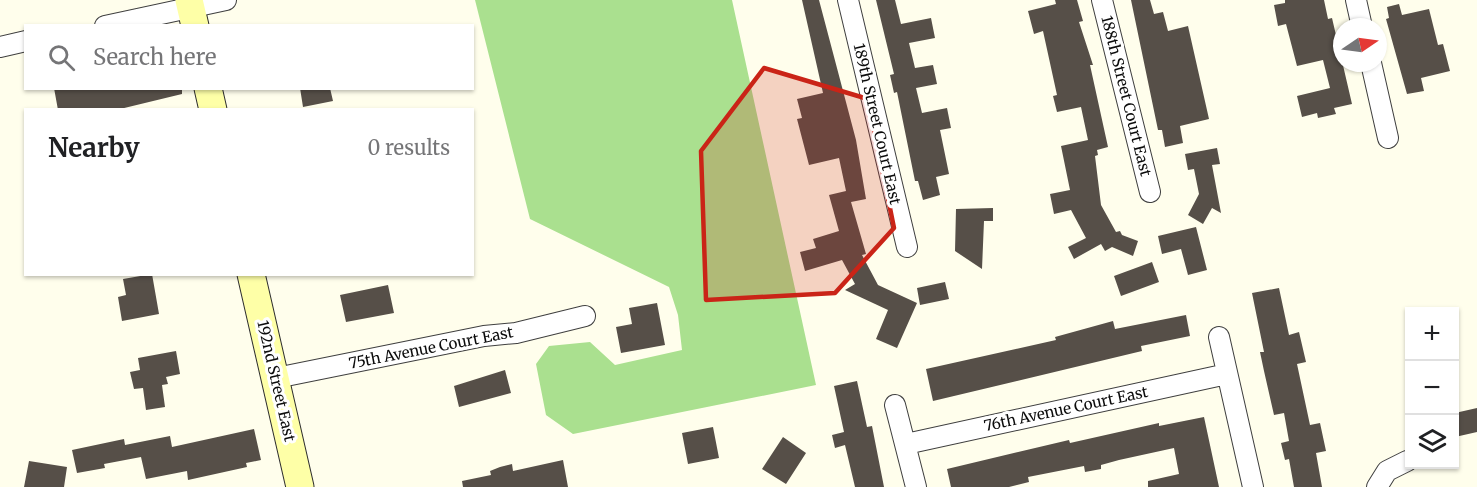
<!DOCTYPE html>
<html lang="en">
<head>
<meta charset="utf-8">
<style>
  body { margin:0; font-family:Merriweather,serif; background:#f2f2f2; color:#202124 }
  .controls { position:absolute; right:18px; bottom:18px; display:grid; overflow:hidden; border-radius:0px; box-shadow:0 2px 4px #0004 }
  .controls button { width:54px; height:54px; display:grid; place-items:center; padding:0; border:0; border-bottom:2px solid #e0e0e0; background:#fff; color:#202124; font:30px sans-serif }
  .compass { position:absolute; left:1333px; top:18px; width:54px; height:54px; border-radius:50%; background:#fff; box-shadow:0 2px 4px #0004; rotate:77deg }
  .list { margin:0; padding:0; list-style:none }
  h2 { display:flex; justify-content:space-between; align-items:center; height:78px; margin:0; padding:0 24px; font-size:26px }
  h2 small { font-size:20px; font-weight:400; color:#757577 }
  .icon { flex:none; width:33px; height:33px; fill:none; stroke:currentColor; stroke-width:2; stroke-linecap:round; stroke-linejoin:round }
  .map { position:relative; flex:none; width:1477px; height:487px; overflow:hidden }
  .search { position:absolute; background:#fff; box-shadow:0 2px 4px #0004; left:24px; top:24px; width:450px; height:66px; display:flex; align-items:center; gap:15px; box-sizing:border-box; padding:0 21px; border-radius:0px; color:#757577; font-size:22px }
  .panel { position:absolute; background:#fff; box-shadow:0 2px 4px #0004; left:24px; top:108px; width:450px; height:168px; border-radius:0px }
  .map>svg:first-child { display:block }
  .forest { fill:#aae08f }
  .building { fill:#564f48 }
  .lines { fill:none; stroke-linecap:round; stroke-linejoin:round }
  .street-casing { stroke:#3f3f3f; stroke-width:22 }
  .secondary-casing { stroke:#2e2e2e; stroke-width:29 }
  .street { stroke:#fff; stroke-width:20 }
  .secondary { stroke:#feffa7; stroke-width:27 }
  .marked { fill:#ca2417; fill-opacity:0.2; stroke:#ca2417; stroke-width:4.5; stroke-linejoin:round }
  .labels { text-anchor:middle; stroke-width:6; stroke-linejoin:round; paint-order:stroke }
  .street-label { font-size:15px; fill:#0c0c0c; stroke:#fff }
</style>
</head>
<body>
<div class="map">
<svg width="1477" height="487" viewBox="0 0 1477 487">
  <rect width="100%" height="100%" fill="#fffeec"/>
  <path class="forest" d="M475 0H732L816 385 573 434 546 415 536 364 549 346 590 342 615 365 682 350 678 315 669 287 530 219Z"/>
  <path class="building" d="M802 0H819L856 140 866 199 851 202 866 254 862 255 878 285 917 303 897 348 876 339 888 310 845 290 855 284 842 260 805 271 800 252 816 248 813 239 839 231 829 195 846 191 839 158 809 165 797 119 802 118 797 99 823 93Z
    M876 0H895L901 24 931 18 935 38 909 43 915 68 933 65 937 84 916 88 922 113 947 108 951 128 940 130 949 174 936 177 940 195 923 200 918 181H915L897 92 894 93 890 75 894 74Z
    M1055 0H1077L1083 21 1079 22 1093 65H1090L1108 147 1097 150 1098 155 1095 156 1101 205 1116 232 1120 231 1122 235 1138 241 1133 256 1112 247 1105 251 1101 244 1074 259 1068 247 1086 238 1071 210 1054 214 1050 194 1070 190 1061 146 1088 140 1081 107 1057 112 1053 96 1057 95 1043 31 1034 34 1028 11 1056 4Z
    M1131 0H1150L1154 14 1163 12 1168 31 1188 26 1209 119 1180 126 1183 143 1165 147 1162 130H1158Z
    M1285 0H1324L1328 19 1332 18 1352 104 1334 108 1336 114 1318 118 1317 113 1302 117 1297 96 1330 88 1323 60 1297 66 1286 24 1278 26 1274 5 1285 3Z
    M1399 4 1402 15 1429 9 1438 45 1443 44 1450 71 1421 78 1424 91 1407 94 1386 19 1389 18 1387 7Z
    M54 88H182V94L116 110H58Z
    M300 88H330L333 101 303 107Z
    M1217 148 1220 164 1212 165 1221 213 1212 208 1203 224 1188 215 1199 194 1194 169 1188 170 1185 154Z
    M993 208V221H984L982 269 955 251 956 209Z
    M1196 227 1207 270 1188 275 1181 249 1162 254 1158 236Z
    M1152 262 1159 282 1121 296 1114 276Z
    M152 274 159 314 122 321 118 297 126 295 123 279Z
    M945 282 949 299 920 305 917 288Z
    M388 285 394 313 346 322 340 295Z
    M1279 288 1289 335 1299 332 1306 362 1297 364 1310 425 1320 423 1326 451 1316 453 1322 487H1294L1289 459 1285 460 1281 443 1289 441 1284 413 1274 415 1264 371 1260 352H1264L1252 293Z
    M657 303 665 345 621 353 616 327 632 324 629 308Z
    M1186 315 1190 336 1141 346 1142 351 933 401 926 369 1056 340 1055 337 1113 321 1115 329Z
    M176 351 180 374 166 377 168 384 162 385 165 407 146 410 143 388 134 389 130 372 140 370 138 358Z
    M505 370 511 393 459 407 454 386Z
    M857 381 867 427 872 426 884 487H855L845 445 835 448 832 435 844 432 834 386Z
    M1477 408V432L1455 437V413Z
    M1204 417 1219 487H1148V481L1179 474 1174 448 1119 460 1101 465V469L1085 472 1084 466 1028 477 1029 482 1009 487H951L947 469 1069 440 1070 443 1159 423V426Z
    M713 427 719 458 688 464 682 433Z
    M254 429 261 460 246 463 247 467 188 480 187 471 146 479 141 457 104 464 105 468 77 473 72 450 124 439 125 445 170 436 172 447Z
    M783 437 806 453 786 484 762 469Z
    M563 460 568 487H463L462 481 491 475 490 471 500 467 512 464 513 471Z
    M29 461 67 467 64 487H24Z"/>
  <g class="lines">
    <g class="street-casing">
      <path id="street" d="M848 0 907 247
        M1102 0 1150 192
        M1356 0 1362 27
        M105 26 226 0
        M0 47 26 41
        M1371 63 1388 138
        M1219 337 1253 487
        M276 378 484 336 516 333 585 316
        M895 405 916 487
        M906 444 1227 374
        M1377 487 1387 471 1407 461"/>
    </g>
    <g class="secondary-casing">
      <path id="secondary" d="M189 0 195 26
        M208 88 213 110
        M251 274 300 487"/>
    </g>
    <use href="#street" class="street"/>
    <use href="#secondary" class="secondary"/>
  </g>
  <path class="marked" d="M764 68 868 99 894 228 835 293 706 300 701 151Z"/>
  <g class="labels">
    <g class="street-label">
      <text transform="translate(1126 96) rotate(76)" y="5">188th Street Court East</text>
      <text transform="translate(877 124) rotate(77)" y="5">189th Street Court East</text>
      <text transform="translate(431 348) rotate(-11)" y="5">75th Avenue Court East</text>
      <text transform="translate(276 381) rotate(77)" y="5">192nd Street East</text>
      <text transform="translate(1066 409) rotate(-12)" y="5">76th Avenue Court East</text>
    </g>
  </g>
</svg>
<div class="controls">
<button>+</button>
<button>−</button>
<button><svg class="icon" aria-label="layers" viewBox="0 0 24 24"><path d="M12 4l9 5-9 5-9-5zM3 14l9 5 9-5"/></svg></button>
</div>
<svg class="compass" viewBox="-18 -18 36 36"><path d="M0-13l5 13h-10z" fill="#e53935"/><path d="M0 13l5-13h-10z" fill="#757577"/></svg>
<div class="search"><svg class="icon" aria-label="search" viewBox="0 0 24 24"><circle cx="10" cy="10" r="6"/><path d="M15 15l6 6"/></svg>Search here</div>
<section class="panel">
<h2>Nearby<small>0 results</small></h2>
<ul class="list">
</ul>
</section>
</div>
</body>
</html>
